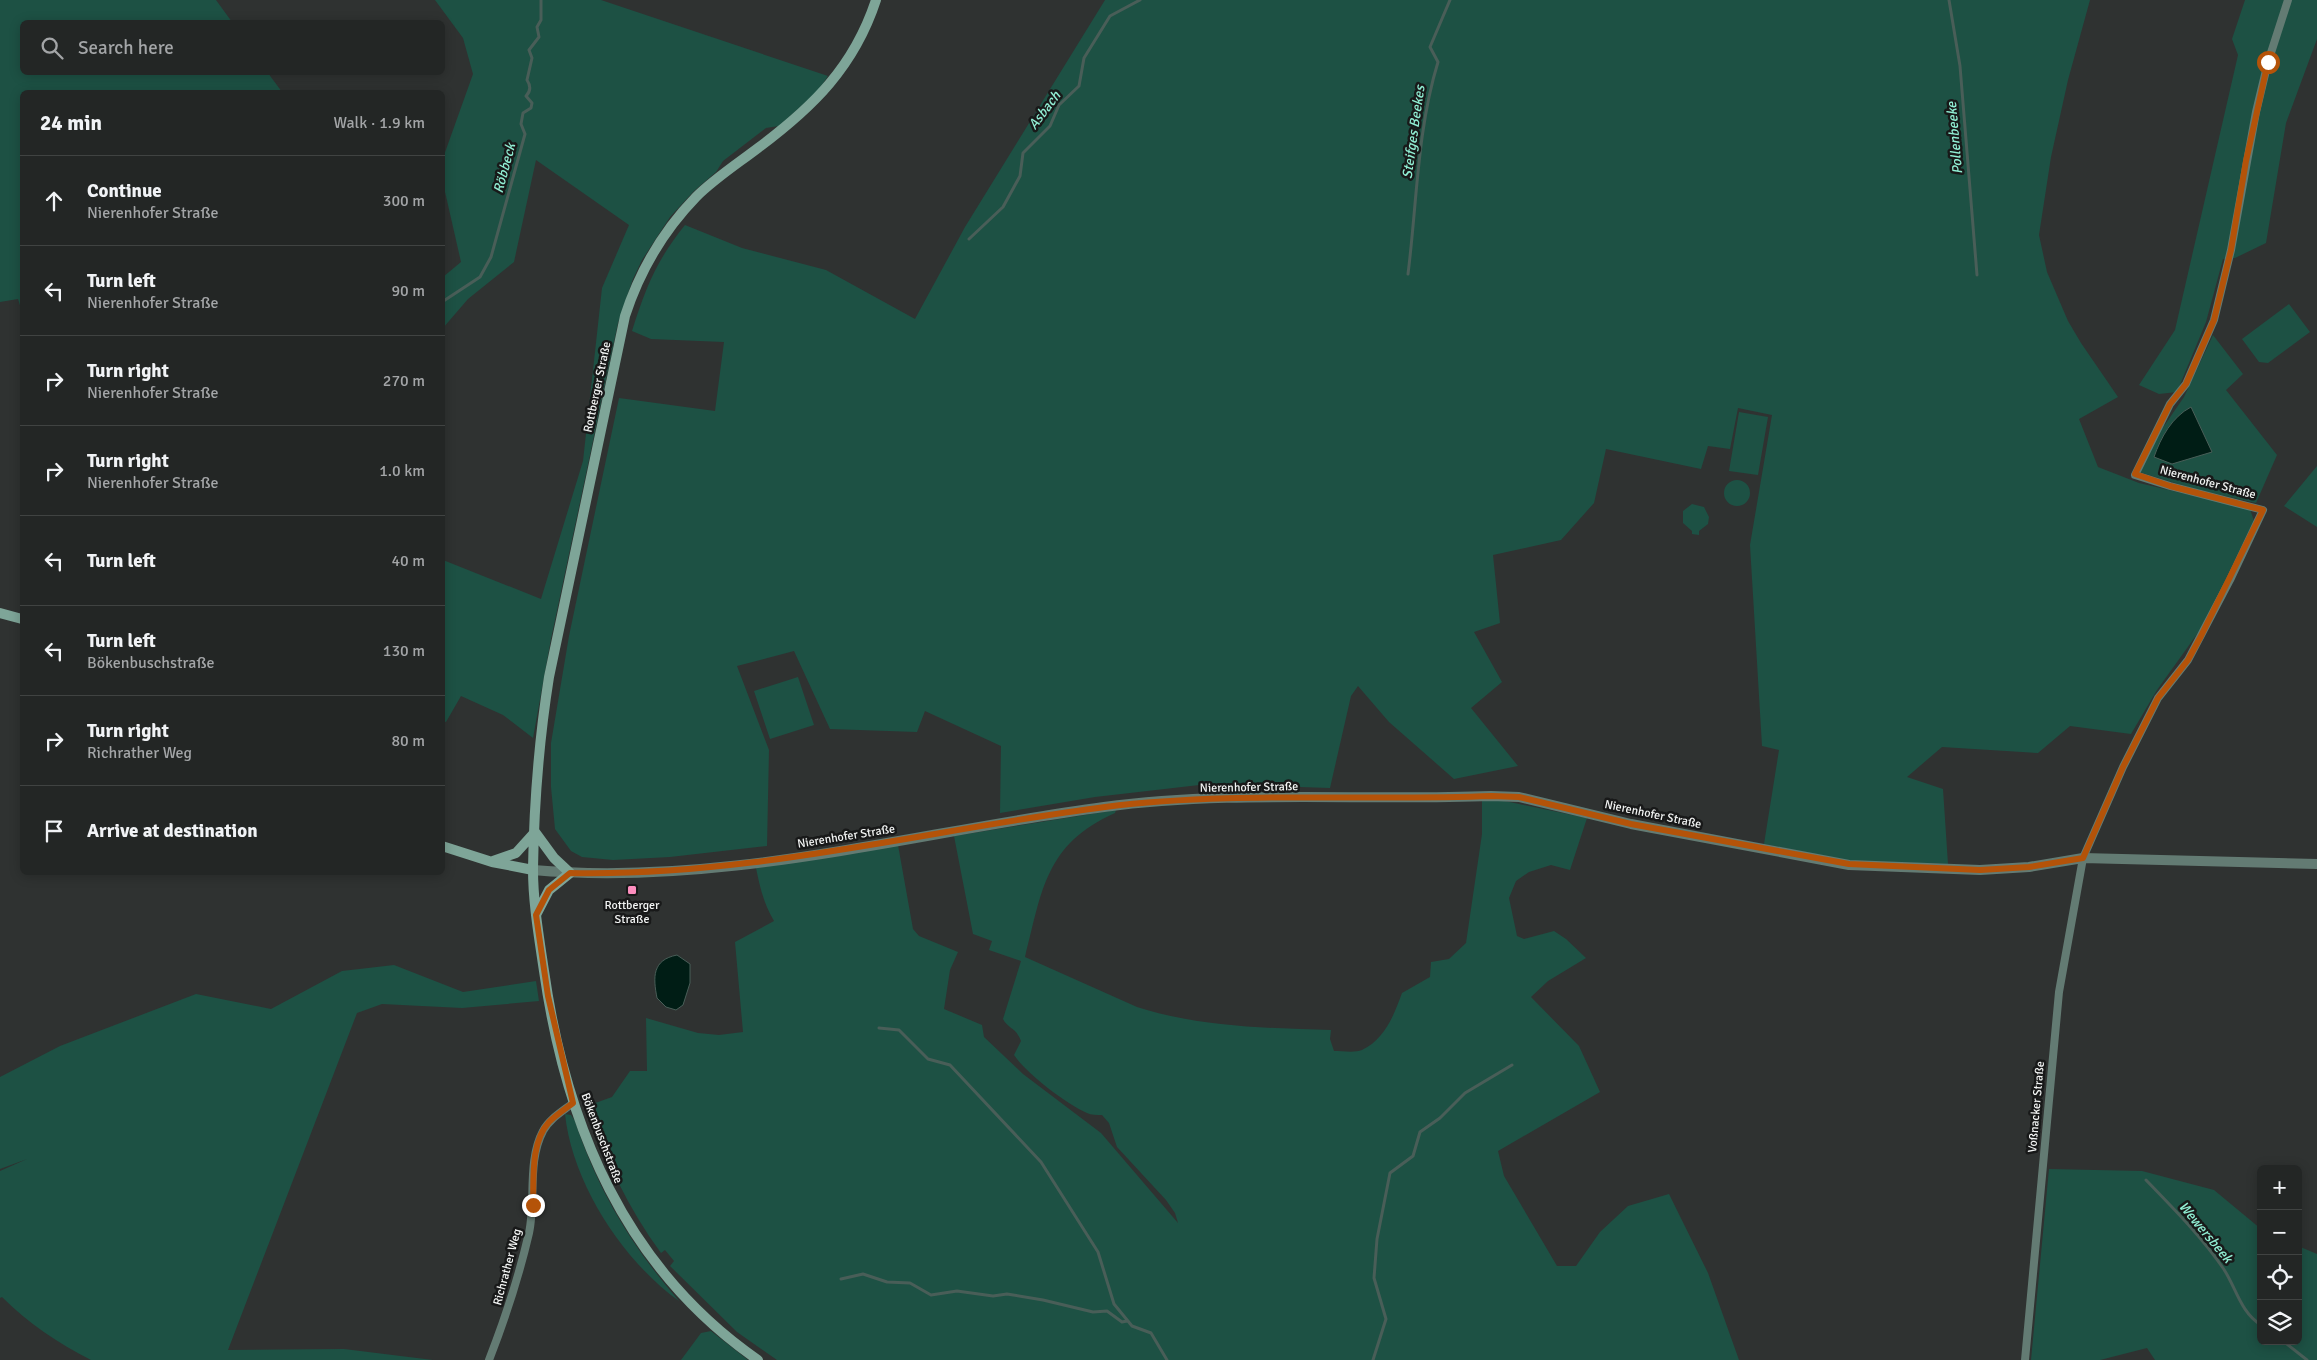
<!DOCTYPE html>
<html lang="en">
<head>
<meta charset="utf-8">
<style>
  body { margin:0; font-family:Signika,sans-serif; background:#2f3232; color:#f1f3f6 }
  .controls { position:absolute; right:15px; bottom:15px; display:grid; overflow:hidden; border-radius:8px; box-shadow:0 2px 12px #0003 }
  .controls button { width:45px; height:45px; display:grid; place-items:center; padding:0; border:0; border-bottom:1px solid #404342; background:#232625; color:#f1f3f6; font:25px sans-serif }
  .stop { position:absolute; width:15px; height:15px; margin:-11px; border:4px solid #b45309; border-radius:50%; background:#fff }
  .stop.end { background:#b45309; border-color:#fff; box-shadow:0 1px 5px #0008 }
  .list { margin:0; padding:0; list-style:none }
  h2 { display:flex; justify-content:space-between; align-items:center; height:65px; margin:0; padding:0 20px; font-size:21px }
  h2 small { font-size:16px; font-weight:400; color:#a3a5a7 }
  .list li { display:grid; grid-template-columns:32px 1fr auto; gap:15px; align-items:center; box-sizing:border-box; height:90px; padding:0 20px; border-top:1px solid #404342 }
  .list b { display:block; font-size:19px; white-space:nowrap }
  .list p { margin:0; font-size:16px; white-space:nowrap; color:#a3a5a7 }
  .list em { font-size:16px; font-style:normal; color:#a3a5a7 }
  .icon { flex:none; width:28px; height:28px; fill:none; stroke:currentColor; stroke-width:2; stroke-linecap:round; stroke-linejoin:round }
  .map { position:relative; flex:none; width:2317px; height:1360px; overflow:hidden }
  .search { position:absolute; background:#232625; box-shadow:0 2px 12px #0003; left:20px; top:20px; width:425px; height:55px; display:flex; align-items:center; gap:12px; box-sizing:border-box; padding:0 18px; border-radius:8px; color:#a3a5a7; font-size:19px }
  .panel { position:absolute; background:#232625; box-shadow:0 2px 12px #0003; left:20px; top:90px; width:425px; height:785px; border-radius:8px }
  .map>svg:first-child { display:block }
  .green { fill:#1d5144 }
  .water { fill:#001d15; stroke:#495e58 }
  .lines { fill:none; stroke-linecap:round; stroke-linejoin:round }
  .stream { stroke:#495e58; stroke-width:3 }
  .minor { stroke:#637b73; stroke-width:8 }
  .tertiary { stroke:#637b73; stroke-width:10 }
  .secondary { stroke:#7ea598; stroke-width:10 }
  .route { stroke:#b45309; stroke-width:6 }
  .poi-dot { fill:#fd8ebe; stroke:#181919; stroke-width:2 }
  .labels { text-anchor:middle; stroke-width:5; stroke-linejoin:round; paint-order:stroke }
  .street-label { font-size:12px; fill:#f3f5f4; stroke:#181919 }
  .poi-label { font-size:12px; fill:#f3f5f4; stroke:#181919 }
  .water-label { font-size:14px; font-style:italic; fill:#91efd4; stroke:#181919 }
</style>
</head>
<body>
<div class="map">
<svg width="2317" height="1360" viewBox="0 0 2317 1360">
  <rect width="100%" height="100%" fill="#2f3231"/>
  <path class="green" d="M0 0H216L232 22H22V72L268 73 282 92H22V312L18 299 0 302Z
    M435 0H601L828 76 818 91 779 126 766 128 723 161 716 172 694 191 670 217 642 260 633 279 618 323 551 639 533 738 503 715 461 696 446 722 443 721V560L541 599 583 461 602 288 629 225 536 160 514 262 468 299 443 328V277L461 262 443 183V158L473 74 463 38Z
    M1105 0H2090L2068 80 2051 157 2039 235 2047 272 2068 321 2081 343 2118 397 2079 419 2098 467 2139 483 2250 509 2254 521 2205 623 2157 690 2131 734 2070 726 2038 753 1942 747 1907 777 1943 789 1948 864 1850 861 1764 844 1779 750 1762 746 1750 545 1772 415 1738 408 1730 449 1708 446 1701 469 1606 449 1594 503 1561 540 1493 555 1500 623 1474 632 1502 682 1471 708 1518 766 1454 779 1389 722 1358 686 1351 696 1330 788 1208 784 1095 797 1000 813 1001 746 925 711 917 732 830 729 794 651 737 666 769 750 767 846 670 857 613 860 582 857 571 851 555 829 551 787V743L569 636 619 398 715 411 724 342 651 339 632 331C646 287 656 261 685 225L742 248 826 270 915 319 965 227Z
    M2245 0H2317V39L2286 123 2266 243 2235 258 2223 259 2206 322 2177 392 2159 394 2139 385 2175 330 2238 55 2232 39Z
    M2289 304 2310 332 2268 363 2259 362 2242 339Z
    M2213 335 2243 374 2226 390 2277 455 2256 503 2195 489 2139 472 2155 439 2184 397Z
    M1739 412 1768 417 1758 475 1729 471Z
    M2317 466V527L2284 506Z
    M1724 493a13 13 0 1 1 26 0a13 13 0 1 1-26 0Z
    M1692 504 1704 507 1709 517 1708 524 1699 531V535L1692 534V531L1683 523V511Z
    M798 677 814 725 770 739 754 691Z
    M1482 800H1500L1587 818 1570 870 1551 865 1529 872 1516 881 1509 898 1517 936 1524 939 1554 931 1566 939 1586 958 1548 981 1531 997 1579 1046 1600 1092 1498 1151 1504 1176 1557 1266H1576L1600 1232 1628 1206 1669 1194 1708 1273 1739 1360H777L737 1332 670 1266 674 1261 665 1250 661 1253C628 1208 605 1159 587 1106L612 1097 630 1071H647L646 1018 698 1033 719 1035 743 1032 735 942 774 921C764 904 760 888 756 868L898 845 913 929 919 936 958 952 950 970 944 1009 982 1025 984 1037 1023 1074 1101 1133 1178 1223 1175 1213 1166 1200 1117 1147 1109 1123 1102 1115C1097 1115 1091 1115 1087 1113 1065 1103 1027 1074 1014 1055L1021 1041C1016 1027 1008 1029 1003 1019L1021 961 989 950 992 941 973 934 954 836 1116 810 1115 813C1045 844 1042 891 1025 957L1137 1007C1200 1027 1265 1028 1331 1030L1330 1039 1334 1051C1342 1051 1355 1053 1362 1050 1385 1039 1394 1015 1402 993L1430 977 1431 962 1449 959 1466 943 1482 834Z
    M394 965 463 992 536 981 539 1001 462 1008 382 1004 357 1013 228 1350 344 1349 433 1360H91C58 1343 28 1323 2 1297L0 1298V1171L27 1159 0 1169V1077L60 1046 196 994 271 1009 342 971Z
    M565 1114 571 1115 575 1121C597 1189 632 1247 679 1301 623 1261 572 1183 565 1114Z
    M2049 1169 2142 1171 2214 1190 2261 1229V1341H2298V1246L2317 1254V1360H2155L2147 1348 2100 1360H2031Z
    M711 1331 748 1360H681L701 1333Z"/>
  <path class="water" d="M2191 407 2212 452 2172 464 2154 457C2161 437 2172 417 2191 407Z
    M677 955 690 964V983L683 1005 676 1010 666 1007 657 998C653 977 652 960 677 955Z"/>
  <g class="lines">
    <path class="stream" d="M1949 0 1960 66 1977 275
      M969 239 1003 207 1020 176 1023 153 1050 126 1059 105 1079 86 1084 58 1110 16 1140 0
      M1408 274C1417 203 1417 130 1438 62L1430 47 1450 0
      M442 302 480 277 491 257 525 134 521 124 523 113 531 108 532 103 526 96C531 91 531 86 527 80L532 58 529 50 539 37 537 27 541 20V0
      M879 1028 899 1030 928 1059 950 1065 1041 1162 1098 1252 1114 1304 1132 1326 1151 1333 1167 1360
      M2146 1180C2173 1208 2201 1236 2223 1268 2236 1287 2240 1312 2261 1325
      M841 1279 863 1274 887 1282 910 1283 931 1295 957 1291 993 1296 1007 1294 1043 1300 1093 1312 1107 1311 1122 1322 1127 1321
      M2283 1341 2307 1360
      M1373 1360 1386 1319 1374 1278 1377 1239 1390 1173 1413 1156 1420 1132 1440 1118 1465 1093 1512 1065"/>
    <path class="minor" d="M489 1360C505 1319 519 1276 529 1233 536 1201 527 1161 543 1131 549 1119 563 1111 573 1103
      M2025 1360 2059 992 2083 858 2123 767 2158 698 2188 660 2230 580 2263 510 2170 486 2135 475 2170 404 2186 384 2214 320 2231 250 2256 112 2268 62 2288 0"/>
    <path class="tertiary" d="M533 870C725 887 915 832 1104 807 1231 790 1363 801 1491 796L1519 797 1631 824 1849 865 1980 870 2029 867 2083 858 2317 864"/>
    <path class="secondary" d="M0 613 22 619
      M535 832 554 858 570 873 549 890 536 915
      M442 846 492 862 533 870
      M493 861 516 853 535 832
      M758 1360C625 1268 566 1126 544 971 539 937 533 903 533 869 534 805 539 740 549 677L625 316C640 270 662 232 696 197 714 179 737 164 758 148 813 107 854 67 876 0"/>
  </g>
  <g class="lines">
    <path class="route" d="M533 1205C534 1180 530 1143 549 1122 556 1115 565 1109 573 1103L548 996 536 915 549 890 570 873C751 877 927 830 1105 807 1233 791 1363 801 1492 796L1519 797 1631 824 1849 864 1980 870 2029 867 2083 858 2123 767 2158 698 2188 660 2201 636 2263 510 2170 486 2135 474 2170 404 2186 384 2214 320 2231 250 2246 161 2268 62"/>
  </g>
  <rect class="poi-dot" x="627" y="885" width="10" height="10" rx="2.5"/>
  <g class="labels">
    <g class="street-label">
      <text transform="translate(597 387) rotate(-78)" y="4">Rottberger Straße</text>
      <text transform="translate(2208 482) rotate(15)" y="4">Nierenhofer Straße</text>
      <text transform="translate(1249 787) rotate(-1)" y="4">Nierenhofer Straße</text>
      <text transform="translate(1653 814) rotate(12)" y="4">Nierenhofer Straße</text>
      <text transform="translate(846 836) rotate(-9)" y="4">Nierenhofer Straße</text>
      <text transform="translate(2036 1107) rotate(-85)" y="4">Voßnacker Straße</text>
      <text transform="translate(602 1138) rotate(69)" y="4">Bökenbuschstraße</text>
      <text transform="translate(507 1267) rotate(-75)" y="4">Richrather Weg</text>
    </g>
    <g class="poi-label">
      <text x="632" y="909">Rottberger<tspan x="632" dy="14">Straße</tspan></text>
    </g>
    <g class="water-label">
      <text transform="translate(1044 110) rotate(-53)" y="5">Asbach</text>
      <text transform="translate(1413 132) rotate(-82)" y="5">Steifges Beekes</text>
      <text transform="translate(1954 138) rotate(-95)" y="5">Pollenbeeke</text>
      <text transform="translate(504 168) rotate(-75)" y="5">Röbbeck</text>
      <text transform="translate(2206 1232) rotate(50)" y="5">Wewersbeek</text>
    </g>
  </g>
</svg>
<div class="controls">
<button>+</button>
<button>−</button>
<button><svg class="icon" aria-label="locate" viewBox="0 0 24 24"><circle cx="12" cy="12" r="6"/><path d="M12 2v4M12 18v4M2 12h4M18 12h4"/></svg></button>
<button><svg class="icon" aria-label="layers" viewBox="0 0 24 24"><path d="M12 4l9 5-9 5-9-5zM3 14l9 5 9-5"/></svg></button>
</div>
<div class="stop" style="left:2268px;top:62px"></div>
<div class="stop end" style="left:533px;top:1205px"></div>
<div class="search"><svg class="icon" aria-label="search" viewBox="0 0 24 24"><circle cx="10" cy="10" r="6"/><path d="M15 15l6 6"/></svg>Search here</div>
<section class="panel">
<h2>24 min<small>Walk · 1.9 km</small></h2>
<ul class="list">
<li><svg class="icon" aria-label="ahead" viewBox="0 0 24 24"><path d="M12 20V5M6 11l6-6 6 6"/></svg><div><b>Continue</b><p>Nierenhofer Straße</p></div><em>300 m</em></li>
<li><svg class="icon" aria-label="left" viewBox="0 0 24 24"><path d="M17 20v-9H6M10 6l-5 5 5 5"/></svg><div><b>Turn left</b><p>Nierenhofer Straße</p></div><em>90 m</em></li>
<li><svg class="icon" aria-label="right" viewBox="0 0 24 24"><path d="M7 20v-9h11M14 6l5 5-5 5"/></svg><div><b>Turn right</b><p>Nierenhofer Straße</p></div><em>270 m</em></li>
<li><svg class="icon" aria-label="right" viewBox="0 0 24 24"><path d="M7 20v-9h11M14 6l5 5-5 5"/></svg><div><b>Turn right</b><p>Nierenhofer Straße</p></div><em>1.0 km</em></li>
<li><svg class="icon" aria-label="left" viewBox="0 0 24 24"><path d="M17 20v-9H6M10 6l-5 5 5 5"/></svg><div><b>Turn left</b></div><em>40 m</em></li>
<li><svg class="icon" aria-label="left" viewBox="0 0 24 24"><path d="M17 20v-9H6M10 6l-5 5 5 5"/></svg><div><b>Turn left</b><p>Bökenbuschstraße</p></div><em>130 m</em></li>
<li><svg class="icon" aria-label="right" viewBox="0 0 24 24"><path d="M7 20v-9h11M14 6l5 5-5 5"/></svg><div><b>Turn right</b><p>Richrather Weg</p></div><em>80 m</em></li>
<li><svg class="icon" aria-label="arrive" viewBox="0 0 24 24"><path d="M6 21V4h12l-3 4 3 4H6"/></svg><div><b>Arrive at destination</b></div></li>
</ul>
</section>
</div>
</body>
</html>
